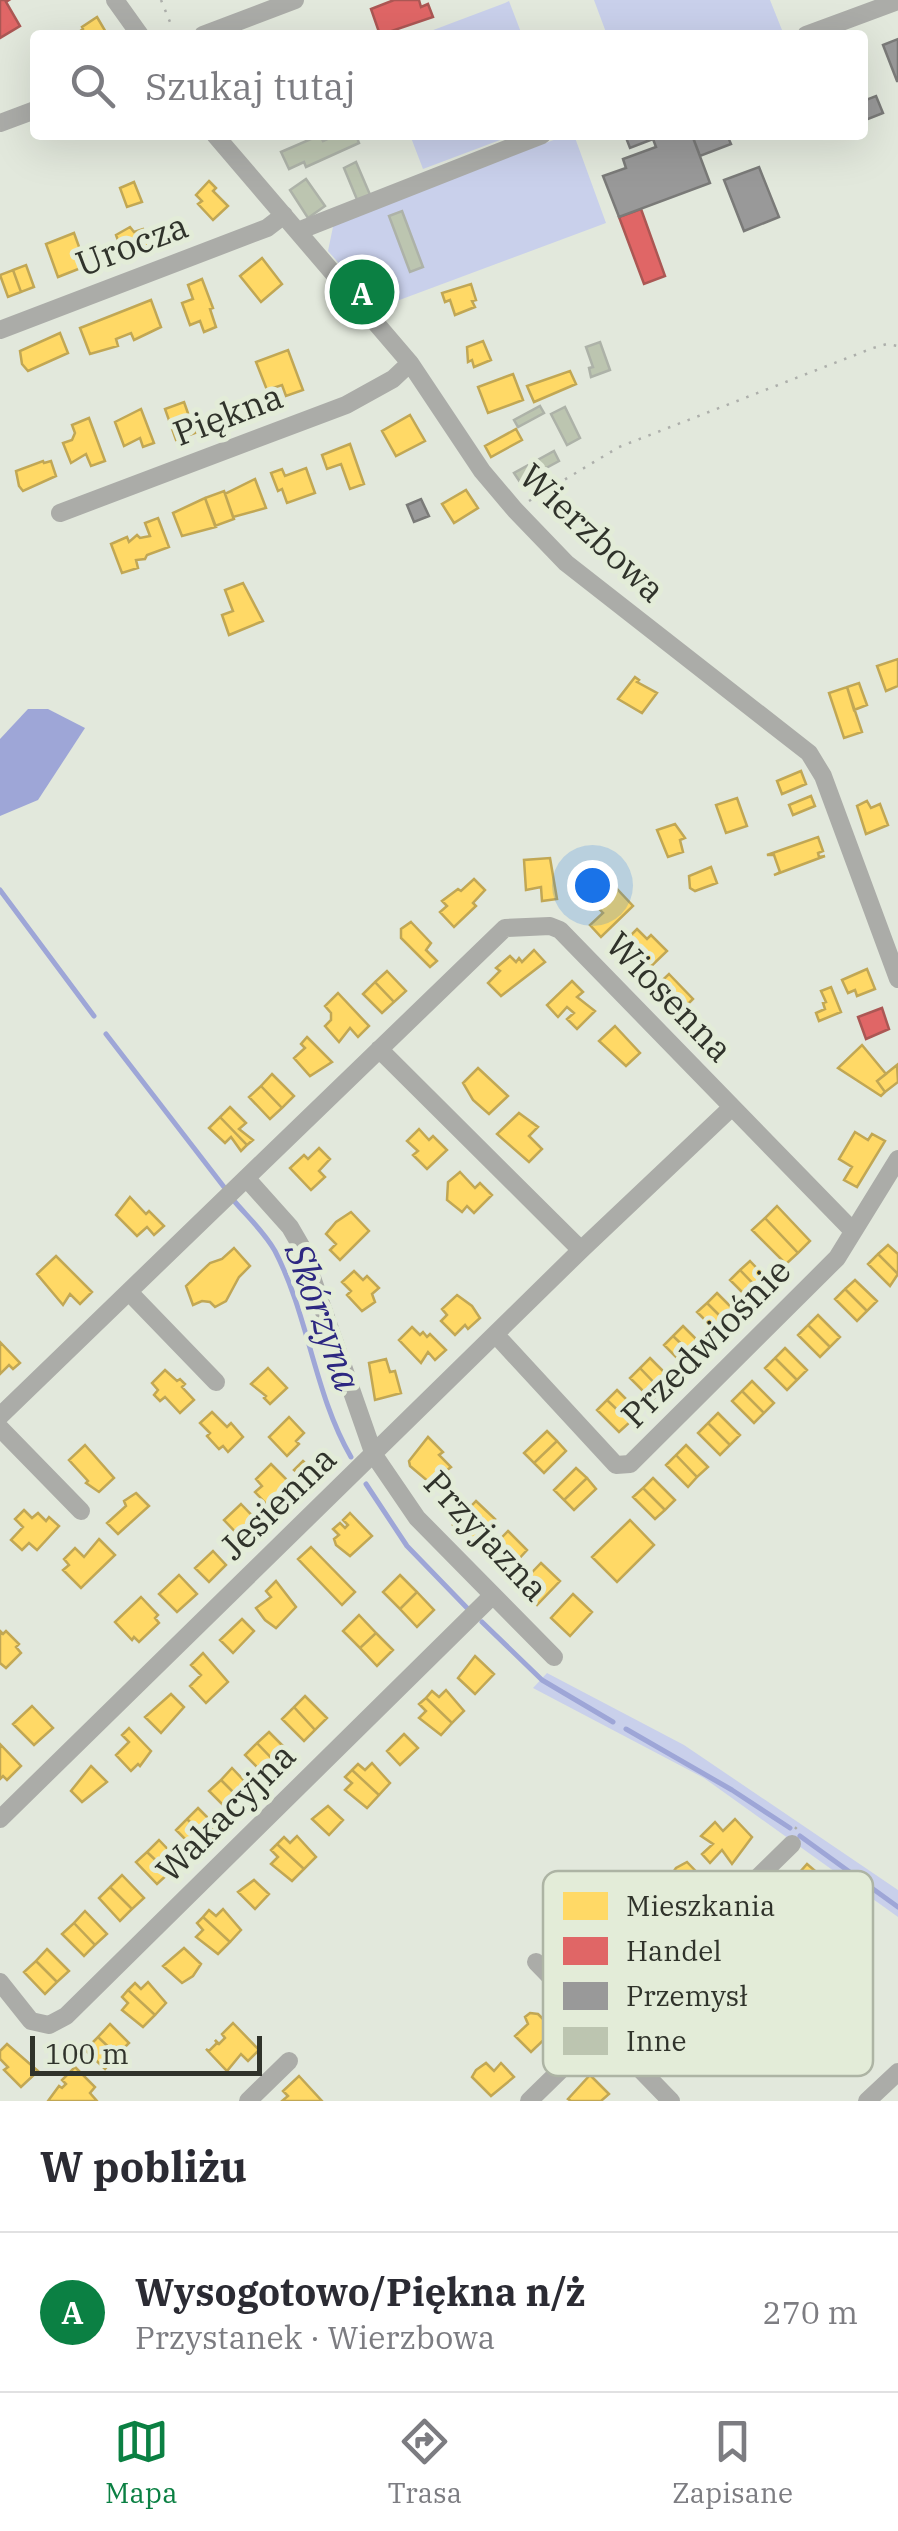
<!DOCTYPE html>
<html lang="pl">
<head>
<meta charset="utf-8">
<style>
  body { margin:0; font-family:"IBM Plex Serif",serif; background:#f7f7f7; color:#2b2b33 }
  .scale { position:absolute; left:30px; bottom:25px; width:232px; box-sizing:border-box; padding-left:10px; border:5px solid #30332b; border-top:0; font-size:28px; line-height:35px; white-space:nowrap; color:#30332b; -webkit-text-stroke:8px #e3ecd8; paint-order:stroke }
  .you { position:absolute; left:592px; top:885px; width:35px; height:35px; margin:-25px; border:8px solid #fff; border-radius:50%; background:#1a73e8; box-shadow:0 0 0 15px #1a73e833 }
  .badge { display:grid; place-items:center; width:65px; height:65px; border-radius:50%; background:#0b8043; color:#fff; font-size:32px; font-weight:700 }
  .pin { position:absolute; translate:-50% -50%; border:5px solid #fff; box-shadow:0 2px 10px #0006 }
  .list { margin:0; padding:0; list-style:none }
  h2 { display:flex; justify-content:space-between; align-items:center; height:130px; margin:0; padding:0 40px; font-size:42px }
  h2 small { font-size:32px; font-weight:400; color:#7c7c81 }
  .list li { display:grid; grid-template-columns:65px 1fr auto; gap:30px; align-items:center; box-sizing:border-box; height:160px; padding:0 40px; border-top:2px solid #e1e1e2 }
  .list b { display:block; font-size:38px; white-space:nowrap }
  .list p { margin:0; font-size:32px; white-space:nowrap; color:#7c7c81 }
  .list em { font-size:32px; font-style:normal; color:#7c7c81 }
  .icon { flex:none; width:55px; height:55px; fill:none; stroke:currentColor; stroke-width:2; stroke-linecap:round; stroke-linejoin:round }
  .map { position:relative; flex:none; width:898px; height:2101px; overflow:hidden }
  .search { position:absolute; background:#fff; box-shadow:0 10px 40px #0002; left:30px; right:30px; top:30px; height:110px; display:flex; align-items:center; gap:25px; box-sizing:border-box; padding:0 35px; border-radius:10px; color:#7c7c81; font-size:38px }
  .sheet { height:290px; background:#fff }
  nav { display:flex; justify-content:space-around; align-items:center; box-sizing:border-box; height:140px; border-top:2px solid #e1e1e2; background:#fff; font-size:28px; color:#7c7c81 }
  nav a { display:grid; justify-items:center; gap:5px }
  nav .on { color:#0b8043 }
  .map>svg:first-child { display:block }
  .green { fill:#c9d0eb }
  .water { fill:#9ea6d7 }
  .homes { fill:#ffd966; stroke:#c1a754; stroke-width:2.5 }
  .shops { fill:#e06666; stroke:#ab5754; stroke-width:2.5 }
  .industry { fill:#999; stroke:#7a7a78; stroke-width:2.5 }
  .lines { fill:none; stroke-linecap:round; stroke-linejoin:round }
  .stream { stroke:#9ea6d7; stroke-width:5 }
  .building { fill:#bcc5b0; stroke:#adb2a8; stroke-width:2.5 }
  .path { stroke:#adafab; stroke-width:2.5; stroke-dasharray:2.5 8; stroke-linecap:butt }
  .minor { stroke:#abaca8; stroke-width:18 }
  .labels { text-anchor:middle; stroke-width:10; stroke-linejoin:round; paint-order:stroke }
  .street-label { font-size:35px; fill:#30332b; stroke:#e3ecd8 }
  .water-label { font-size:38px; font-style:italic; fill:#2d2881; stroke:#e3ecd8 }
  .key { fill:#e3ecd8; stroke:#adb4a4; stroke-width:2.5 }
  .key-label { font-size:28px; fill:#30332b }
</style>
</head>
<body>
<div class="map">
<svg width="898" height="2101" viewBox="0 0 898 2101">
  <rect width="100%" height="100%" fill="#e2e8dc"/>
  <path class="green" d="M594 0H770L784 35H607Z
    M509 1 522 35H420L505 3Z
    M410 135H513L423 169Z
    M567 135H574L606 223 378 308 328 251 334 222Z
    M547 1673 684 1745 898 1890V1917L704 1778 533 1688Z"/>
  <path class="water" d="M28 709H48L85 728 38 800 0 816V739Z"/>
  <path class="homes" d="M97 17 107 34 75 35 83 29 82 27Z
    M209 181 216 188 213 191 228 206 213 220 198 204 202 201 196 195Z
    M134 182 142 202 127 207 120 188Z
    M130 227 134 232 143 229 148 245 123 254 116 235Z
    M74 233 86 266 58 277 46 244Z
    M262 258 282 284 261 302 240 276Z
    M26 265 34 287 21 292 13 270Z
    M13 270 21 292 8 297 0 275Z
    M202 279 213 308 210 309 216 327 204 332 200 321 190 325 182 303 193 299 188 285Z
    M471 284 476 300 472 301 475 307 455 315 450 300 445 302 442 293Z
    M151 300 161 327 134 340 131 333 116 339 118 346 90 354 80 328Z
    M60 333 68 353 28 371 22 364 20 351Z
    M483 341 491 360 474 367 472 360 468 362 467 347Z
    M288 350 303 390 286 396 282 385 267 390 256 362Z
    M570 371 576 384 534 402 527 386Z
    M513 374 523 400 488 413 478 387Z
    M184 402 195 433 176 440 165 409Z
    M141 409 154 443 143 447 140 438 124 446 115 422Z
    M410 415 425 441 396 456 382 431Z
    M89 418 105 461 91 466 86 454 71 463 63 443 72 440 75 433 72 425Z
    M516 429 522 440 491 457 485 446Z
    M350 444 364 484 350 489 341 464 327 469 322 455Z
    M43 461 44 463 51 461 56 476 23 491 19 486 16 471Z
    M306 468 315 493 287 503 282 489 278 491 271 473 282 469 285 476Z
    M255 479 266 508 233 517 225 494Z
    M466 490 478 508 454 523 442 504Z
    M224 491 234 519 215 526 205 498Z
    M205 498 216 527 182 536 173 513Z
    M158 518 169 547 147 555 145 559 136 560 138 568 122 573 111 544 127 537 129 542 137 535 140 538 150 536 145 523Z
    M243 583 263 621 229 635 222 615 233 611 225 590Z
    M898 659V686L886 691 877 666Z
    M635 677 639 680 637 682 657 693 642 713 618 699Z
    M859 683 867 705 854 710 847 687Z
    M847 687 862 732 844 738 829 693Z
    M801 771 806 784 782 794 777 781Z
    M811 796 815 806 793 815 789 805Z
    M737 798 747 826 726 833 716 805Z
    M867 801 871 808 880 804 888 825 866 834 857 806Z
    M675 824 685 838 680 840 683 852 668 857 657 830Z
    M818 837 823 851 818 853 819 857 825 856 774 875 780 872 774 855H767Z
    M550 858 557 899 542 901 541 887 526 890 524 860Z
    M711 867 717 883 695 891 690 888 689 876Z
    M604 875 633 906 601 937 590 925 603 913 585 894 594 881Z
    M474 879 485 890 473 903 476 906 454 927 440 912 447 906 442 901 458 889 461 891Z
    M411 922 431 943 426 950 437 961 430 967 401 938V929Z
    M637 929 647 939 651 935 667 951 638 979 630 970 639 961 622 944Z
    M534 950 545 962 501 996 488 983 500 971 496 968 510 956 516 962 519 958 522 962Z
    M867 969 875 989 857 996 855 990 848 993 842 980Z
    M387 971 406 991 394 1002 375 982Z
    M669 974 693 999 677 1015 652 990Z
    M572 981 583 992 577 997 595 1011 577 1029 567 1019 574 1013 567 1007 558 1017 547 1005Z
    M375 982 394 1002 382 1013 363 994Z
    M831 987 841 1012 819 1021 816 1013 825 1009 823 1003 826 1002 821 991Z
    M338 993 369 1026 358 1037 350 1028 339 1042 325 1026 331 1020V1013L325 1006Z
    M615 1026 640 1053 626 1066 599 1041Z
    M307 1037 332 1062 310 1076 294 1058 305 1048 301 1044Z
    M862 1045 886 1074 877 1081 885 1092 881 1096 838 1068Z
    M897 1065 898 1082 885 1092 877 1081Z
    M478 1068 508 1096 489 1114 473 1100 463 1083Z
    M272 1074 294 1096 282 1108 261 1086Z
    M261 1086 282 1108 270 1119 249 1097Z
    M230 1107 246 1123 239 1129 253 1140 247 1145 220 1117Z
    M519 1113 538 1127 529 1136 542 1149 529 1162 497 1134Z
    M220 1117 247 1145 241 1151 231 1137 225 1143 209 1128Z
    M419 1129 429 1140 433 1136 447 1150 427 1169 413 1155 418 1151 407 1141Z
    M855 1132 868 1140 872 1134 885 1141 857 1187 844 1180 852 1167 839 1159Z
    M319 1148 330 1159 319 1171 325 1177 311 1190 290 1168 304 1155 308 1159Z
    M460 1172 475 1188 480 1183 492 1195 474 1213 467 1206 462 1212 447 1200 448 1182Z
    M130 1197 146 1214 149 1211 164 1226 154 1235 147 1227 137 1236 116 1215Z
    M777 1206 810 1241 798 1253 765 1218Z
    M351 1212 369 1231 340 1260 330 1250 336 1244 326 1234 336 1222Z
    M765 1218 798 1253 786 1264 752 1230Z
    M888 1245 898 1254V1274L878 1254Z
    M234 1248 250 1266 239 1277 226 1301 215 1307 210 1302 202 1301 193 1305 186 1286 210 1263 222 1259Z
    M878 1254 898 1274 890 1286 868 1264Z
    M56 1256 92 1292 80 1304 70 1294 63 1305 37 1274Z
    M750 1261 771 1283 762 1293 740 1270Z
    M740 1270 762 1293 752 1302 730 1280Z
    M354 1271 363 1280 367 1276 379 1288 372 1294 375 1302 362 1311 347 1295 351 1291 342 1282Z
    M855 1280 877 1301 867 1311 845 1289Z
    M845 1289 867 1311 857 1321 835 1299Z
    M717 1293 739 1315 729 1325 707 1303Z
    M457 1295 472 1306 480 1318 468 1329 465 1325 455 1335 441 1321 447 1315 442 1309Z
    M707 1303 729 1325 719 1334 697 1312Z
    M818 1315 840 1337 830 1347 808 1325Z
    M808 1325 830 1347 820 1357 798 1335Z
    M683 1326 705 1348 696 1358 673 1336Z
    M412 1327 420 1335 423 1332 427 1337 430 1334 446 1350 435 1360 428 1352 421 1363 399 1340Z
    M673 1336 696 1358 686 1367 664 1345Z
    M0 1342 20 1363 13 1369 9 1365 0 1374Z
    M785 1348 807 1370 797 1380 775 1358Z
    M650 1358 672 1380 662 1391 640 1368Z
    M775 1358 797 1380 787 1390 765 1368Z
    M386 1359 390 1372 395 1371 401 1393 375 1400 369 1363Z
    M268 1368 287 1388 270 1404 264 1398 266 1396 251 1384Z
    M640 1368 662 1391 652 1400 630 1378Z
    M165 1370 177 1381 180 1379 185 1384 182 1387 194 1400 180 1413 165 1397 160 1401 154 1395 158 1390 152 1383Z
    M752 1381 774 1403 764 1413 742 1391Z
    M617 1390 639 1412 630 1422 607 1400Z
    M742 1391 764 1413 754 1423 732 1401Z
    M607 1400 630 1422 619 1432 597 1410Z
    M212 1412 227 1427 231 1423 243 1437 228 1452 223 1446 219 1449 207 1436 210 1433 200 1423Z
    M718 1413 740 1435 730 1445 708 1423Z
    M289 1417 304 1433 296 1441 299 1444 287 1456 269 1437Z
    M708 1423 730 1445 720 1455 698 1433Z
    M547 1431 557 1441 534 1463 524 1453Z
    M428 1437 443 1452 439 1455 451 1467 430 1483 410 1466 409 1461Z
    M557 1441 566 1451 544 1473 534 1463Z
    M85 1445 114 1478 99 1492 86 1483 88 1481 69 1460Z
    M686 1445 708 1467 697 1477 676 1455Z
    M676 1455 697 1477 688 1487 666 1465Z
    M303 1461 318 1475 310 1484 294 1470Z
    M271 1464 300 1493 273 1511 255 1492 262 1486 256 1479Z
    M576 1468 587 1478 564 1500 554 1490Z
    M587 1478 596 1489 574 1510 564 1500Z
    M653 1478 675 1500 665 1510 643 1488Z
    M643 1488 665 1510 655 1519 633 1497Z
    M136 1493 149 1506 118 1534 107 1523 126 1506 124 1501Z
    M476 1501 495 1519 472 1543 453 1525Z
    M241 1504 264 1528 257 1534 253 1530 243 1540 224 1520Z
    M24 1510 32 1518 38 1513 46 1521 49 1517 59 1526 37 1550 29 1543 22 1550 11 1540 23 1527 15 1519Z
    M350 1513 372 1536 350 1556 336 1545 334 1539 339 1535 333 1529 340 1523 345 1528 348 1525 343 1520Z
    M630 1520 654 1545 617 1582 592 1557Z
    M508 1531 527 1550 505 1574 485 1555Z
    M99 1539 115 1555 81 1588 63 1570 69 1565 64 1559 75 1548 84 1557Z
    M311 1547 355 1592 342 1605 298 1559Z
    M213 1551 226 1565 209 1582 195 1568Z
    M541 1563 560 1581 537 1605 518 1587Z
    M179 1575 197 1594 177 1612 159 1594Z
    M400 1575 417 1592 400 1609 383 1592Z
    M276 1581 296 1607 276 1628 265 1620 256 1608 271 1597 266 1591Z
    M417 1592 434 1610 417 1627 400 1609Z
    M573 1594 592 1612 570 1636 551 1618Z
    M141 1597 158 1615 155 1618 159 1623 139 1642 134 1637 132 1640 115 1622Z
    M359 1615 376 1633 360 1648 343 1631Z
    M242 1619 254 1631 233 1653 220 1640Z
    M0 1631 3 1634 6 1631 19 1644 16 1647 21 1653 6 1668 0 1663Z
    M376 1633 393 1650 377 1666 360 1648Z
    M203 1653 228 1682 206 1703 190 1686 201 1675 191 1665Z
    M475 1656 494 1674 475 1694 458 1678Z
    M446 1690 464 1711 452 1723 426 1698 432 1691 439 1697Z
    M171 1694 184 1707 161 1733 145 1717Z
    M305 1696 327 1718 315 1730 294 1707Z
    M426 1698 452 1723 441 1735 419 1718 426 1711 419 1704Z
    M32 1706 53 1728 34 1745 13 1724Z
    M294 1707 315 1730 304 1741 282 1719Z
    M129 1728 151 1751 140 1766 138 1764 131 1771 116 1755 129 1742 122 1735Z
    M269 1732 291 1754 279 1766 257 1743Z
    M404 1734 418 1748 400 1765 387 1751Z
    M257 1743 279 1766 267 1777 245 1755Z
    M0 1744 21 1766 7 1780 3 1776 0 1779Z
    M372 1763 390 1783 379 1795 352 1770 358 1764 365 1770Z
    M91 1766 107 1782 82 1802 71 1791Z
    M232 1768 253 1790 242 1801 221 1780Z
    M352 1770 379 1795 367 1808 345 1790 352 1783 345 1777Z
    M221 1780 242 1801 230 1812 209 1791Z
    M328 1806 343 1820 329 1835 312 1819Z
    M198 1808 216 1826 205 1837 187 1819Z
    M187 1819 205 1837 194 1848 176 1830Z
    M735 1819 752 1837 732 1864 722 1850 710 1863 702 1854 713 1844 701 1836 715 1822 723 1831Z
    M297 1836 316 1857 304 1869 277 1844 284 1837 290 1843Z
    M159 1840 180 1862 169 1873 147 1852Z
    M277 1844 304 1869 292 1881 271 1864 278 1857 271 1850Z
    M147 1852 169 1873 157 1884 136 1862Z
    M687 1862 710 1886 699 1897 690 1889 680 1899 665 1884 676 1868Z
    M807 1864 828 1882 815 1894 810 1891 808 1897 816 1901 802 1915 780 1892 801 1881 800 1872Z
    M122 1875 144 1898 132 1909 110 1887Z
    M254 1880 269 1894 255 1909 238 1892Z
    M110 1887 132 1909 120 1921 99 1898Z
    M223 1909 241 1930 230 1942 203 1917 209 1910 216 1916Z
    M85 1911 107 1934 95 1945 74 1923Z
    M203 1917 230 1942 218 1954 196 1937 203 1930 197 1923Z
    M74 1923 95 1945 84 1956 62 1934Z
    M184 1948 201 1964 193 1976 182 1983 163 1966Z
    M47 1949 69 1971 57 1982 36 1961Z
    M36 1961 57 1982 45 1994 24 1972Z
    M148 1982 166 2003 155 2015 128 1990 135 1983 141 1989Z
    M128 1990 155 2015 143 2027 122 2010 128 2003 122 1997Z
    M530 2013 538 2014 554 2030 531 2052 515 2036 528 2024 525 2017Z
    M233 2023 259 2050 248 2061 241 2054 227 2071 206 2049 209 2051 217 2043 215 2040 219 2044 225 2038 222 2034Z
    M110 2024 129 2043 117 2055 98 2037Z
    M98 2037 117 2055 105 2069 85 2050Z
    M7 2044 38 2071 21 2087 4 2070 8 2067 0 2059V2051Z
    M486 2063 494 2071 501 2063 514 2077 491 2096 472 2077 476 2070Z
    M75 2067 95 2087 90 2093 97 2101H48L59 2086 62 2088 66 2084 62 2080Z
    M590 2075 609 2094 601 2101H571L568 2099Z
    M299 2076 322 2101H282L288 2096 283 2091Z"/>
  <path class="shops" d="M0 0H9L6 2 20 26 0 38Z
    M394 0H419L421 7 428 4 433 17 380 35 371 9Z
    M641 209 665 276 644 284 619 217Z
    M882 1008 889 1029 866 1039 858 1017Z"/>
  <path class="industry" d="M898 39V81H897L883 45Z
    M876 96 883 113 863 121V101Z
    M625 135H692L710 183 619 217 603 176 626 168 623 159 656 147 653 139 630 148Z
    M692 135H727L731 144 700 156Z
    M759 167 779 217 744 231 724 180Z
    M421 499 429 516 414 522 407 505Z"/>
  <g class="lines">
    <path class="stream" d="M0 890 94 1016
      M106 1034 224 1187
      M235 1202C248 1217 265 1233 275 1251 309 1317 314 1393 351 1457
      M366 1484 407 1546 469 1610
      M482 1622 542 1680 613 1722
      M626 1729 732 1790 790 1828
      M800 1836 898 1907"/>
  </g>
  <path class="building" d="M320 135 323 141 336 135H356L359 143 306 167 304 162 289 169 281 152Z
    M356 162 371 197 358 202 344 168Z
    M306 179 325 206 308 218 290 190Z
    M402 211 423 267 410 272 389 216Z
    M600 342 610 370 591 377 589 368 593 367 586 347Z
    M540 406 544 413 518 427 514 420Z
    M565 407 580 438 567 445 551 414Z
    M554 451 559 461 520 482 514 473Z"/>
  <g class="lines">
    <path class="path" d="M161 0 170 22
      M529 501 619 447 873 348 887 344 898 346
      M795 1829 801 1822"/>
    <path class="minor" d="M115 0 140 35
      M203 35 295 0
      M806 35 898 1
      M0 123 35 110
      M215 135 410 363 482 471 515 510 566 563 809 753 823 776 898 979
      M298 231 542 135
      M0 330 267 228 284 215
      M60 513 346 405 393 379 410 363
      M379 1049 581 1250
      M247 1179 290 1227 301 1246 374 1455 417 1518 554 1657
      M129 1292 216 1382
      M496 1335 616 1465 630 1464 837 1258 898 1159
      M0 1416 505 928 550 926 560 930 852 1230
      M0 1428 81 1511
      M0 1819 581 1250 731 1108
      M536 1962 671 2101
      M0 1982 31 2021 49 2025 66 2016 493 1595
      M248 2101 289 2061
      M529 2101 792 1844
      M867 2101 898 2072"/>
  </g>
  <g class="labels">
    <g class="street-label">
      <text transform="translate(132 245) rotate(-21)" y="12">Urocza</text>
      <text transform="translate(228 415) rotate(-21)" y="12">Piękna</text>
      <text transform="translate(592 533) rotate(43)" y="12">Wierzbowa</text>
      <text transform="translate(669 997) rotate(46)" y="12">Wiosenna</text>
      <text transform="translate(706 1343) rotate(-45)" y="12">Przedwiośnie</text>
      <text transform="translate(278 1503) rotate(-44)" y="12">Jesienna</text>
      <text transform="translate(486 1536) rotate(47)" y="12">Przyjazna</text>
      <text transform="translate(226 1813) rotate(-45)" y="12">Wakacyjna</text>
    </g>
    <g class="water-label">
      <text transform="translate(323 1317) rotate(70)" y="13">Skórzyna</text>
    </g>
  </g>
  <rect x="543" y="1871" width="330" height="205" rx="15" class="key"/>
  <rect x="563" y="1892" width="45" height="28" fill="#ffd966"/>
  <rect x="563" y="1937" width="45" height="28" fill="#e06666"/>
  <rect x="563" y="1982" width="45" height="28" fill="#999"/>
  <rect x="563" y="2027" width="45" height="28" fill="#bcc5b0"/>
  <g class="key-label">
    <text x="626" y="1916">Mieszkania</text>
    <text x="626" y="1961">Handel</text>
    <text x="626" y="2006">Przemysł</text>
    <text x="626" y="2051">Inne</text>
  </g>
</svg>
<div class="scale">100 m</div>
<div class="you"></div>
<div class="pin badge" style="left:362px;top:292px">A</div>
<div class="search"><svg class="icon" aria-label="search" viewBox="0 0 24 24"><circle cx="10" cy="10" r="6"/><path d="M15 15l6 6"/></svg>Szukaj tutaj</div>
</div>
<section class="sheet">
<h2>W pobliżu<small></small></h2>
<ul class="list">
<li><span class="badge">A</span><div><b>Wysogotowo/Piękna n/ż</b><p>Przystanek · Wierzbowa</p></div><em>270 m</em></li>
</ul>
</section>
<nav>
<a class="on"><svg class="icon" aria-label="map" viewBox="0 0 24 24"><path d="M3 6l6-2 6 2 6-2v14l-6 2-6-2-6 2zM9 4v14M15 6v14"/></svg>Mapa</a>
<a><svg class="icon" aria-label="directions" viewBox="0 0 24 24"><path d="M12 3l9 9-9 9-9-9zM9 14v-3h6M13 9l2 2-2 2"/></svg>Trasa</a>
<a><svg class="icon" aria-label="saved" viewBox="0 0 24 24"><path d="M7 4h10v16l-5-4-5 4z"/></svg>Zapisane</a>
</nav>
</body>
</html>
